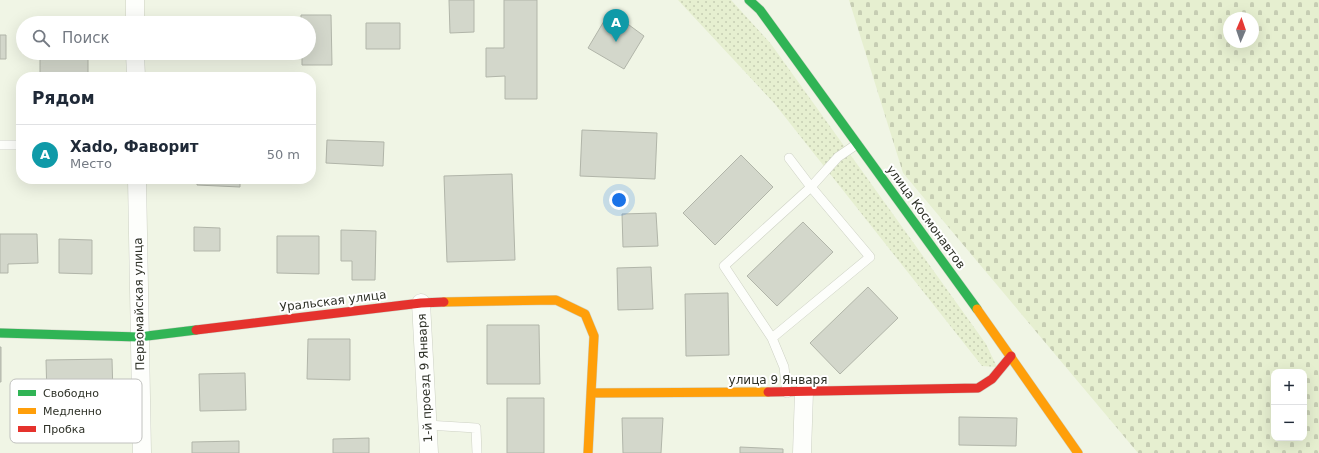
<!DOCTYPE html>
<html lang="ru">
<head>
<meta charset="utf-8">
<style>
  body { margin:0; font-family:"DejaVu Sans",sans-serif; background:#f2f2f3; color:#1f2937 }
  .controls { position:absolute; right:12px; bottom:12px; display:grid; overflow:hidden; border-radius:8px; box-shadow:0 4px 16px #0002 }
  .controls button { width:36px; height:36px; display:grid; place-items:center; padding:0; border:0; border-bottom:1px solid #e0e1e3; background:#fff; color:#1f2937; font:20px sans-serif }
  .compass { position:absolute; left:1223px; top:12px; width:36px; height:36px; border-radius:50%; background:#fff; box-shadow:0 4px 16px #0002; rotate:2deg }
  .you { position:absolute; left:619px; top:200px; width:14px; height:14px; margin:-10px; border:3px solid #fff; border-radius:50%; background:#1a73e8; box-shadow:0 0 0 6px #1a73e833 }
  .badge { display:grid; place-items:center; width:26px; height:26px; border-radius:50%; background:#0b8043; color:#fff; font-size:13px; font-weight:700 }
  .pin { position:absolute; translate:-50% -33px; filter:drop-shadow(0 1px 2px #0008) }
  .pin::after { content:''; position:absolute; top:21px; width:14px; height:12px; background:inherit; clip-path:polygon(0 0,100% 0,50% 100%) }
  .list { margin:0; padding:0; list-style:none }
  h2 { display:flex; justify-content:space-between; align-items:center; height:52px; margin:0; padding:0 16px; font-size:17px }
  h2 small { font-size:13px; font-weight:400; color:#747a83 }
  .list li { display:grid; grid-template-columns:26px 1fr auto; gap:12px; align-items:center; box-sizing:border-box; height:60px; padding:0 16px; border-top:1px solid #e0e1e3 }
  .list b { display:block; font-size:15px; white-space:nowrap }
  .list p { margin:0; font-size:13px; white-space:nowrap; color:#747a83 }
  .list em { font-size:13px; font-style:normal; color:#747a83 }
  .icon { flex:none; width:22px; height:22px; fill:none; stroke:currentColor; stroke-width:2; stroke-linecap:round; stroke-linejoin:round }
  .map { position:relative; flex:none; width:1319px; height:453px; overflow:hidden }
  .search { position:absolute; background:#fff; box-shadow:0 4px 16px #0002; left:16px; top:16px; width:300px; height:44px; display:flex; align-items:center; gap:10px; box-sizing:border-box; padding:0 14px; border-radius:22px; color:#747a83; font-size:15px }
  .panel { position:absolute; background:#fff; box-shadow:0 4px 16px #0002; left:16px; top:72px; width:300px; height:112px; border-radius:16px }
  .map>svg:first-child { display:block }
  .grass { fill:url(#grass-dots) }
  .cemetery { fill:url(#cemetery-stones); fill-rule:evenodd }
  .building { fill:#d3d7cb; stroke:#b1b5a9 }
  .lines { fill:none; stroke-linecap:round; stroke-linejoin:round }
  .lane-casing { stroke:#cdd1c4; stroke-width:10 }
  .street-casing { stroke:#cdd1c4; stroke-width:19 }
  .fast-casing { stroke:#cdd1c4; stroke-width:10 }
  .slow-casing { stroke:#cdd1c4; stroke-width:10 }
  .jam-casing { stroke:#cdd1c4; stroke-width:10 }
  .lane { stroke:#fdfefb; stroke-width:9 }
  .street { stroke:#fdfefb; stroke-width:18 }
  .fast { stroke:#30b455; stroke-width:9 }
  .slow { stroke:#ff9f0a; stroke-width:9 }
  .jam { stroke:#e5322d; stroke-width:9 }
  .labels { text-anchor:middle; stroke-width:4; stroke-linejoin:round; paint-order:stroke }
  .street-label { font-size:12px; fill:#2e3127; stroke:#fff }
  .key { fill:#fff; stroke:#c0c1be; stroke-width:1 }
  .key-label { font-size:11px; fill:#2e3127 }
</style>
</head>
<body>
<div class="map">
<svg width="1319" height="453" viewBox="0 0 1319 453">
  <defs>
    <pattern id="grass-dots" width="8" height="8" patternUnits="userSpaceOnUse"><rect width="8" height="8" fill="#e6efd0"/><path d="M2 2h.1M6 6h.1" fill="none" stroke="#c6cdb3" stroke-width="1.8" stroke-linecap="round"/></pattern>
    <pattern id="cemetery-stones" width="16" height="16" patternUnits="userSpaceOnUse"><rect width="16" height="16" fill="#e6efd0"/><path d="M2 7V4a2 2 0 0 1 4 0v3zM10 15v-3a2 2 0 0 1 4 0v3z" fill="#c6cdb3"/></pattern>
  </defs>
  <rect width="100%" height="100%" fill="#f0f5e5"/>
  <path class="grass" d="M678 0H731L771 44 986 344 997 367 982 366 774 103Z"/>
  <path class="cemetery" d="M849 0H1319V453H1138L903 173ZM1229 18H1253V42H1229ZM1274 372H1304V438H1274Z"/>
  <path class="building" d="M449 0H474V32L450 33Z
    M504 0H537V99H505V76L486 77V48H504Z
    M610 11 644 36 624 69 588 48Z
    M301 15H331L332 65H302V53H309V23H301Z
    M366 23H400V49H366Z
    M0 35H6V59H0Z
    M219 53H265V58H219Z
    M40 58H88V77H40Z
    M582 130 657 133 655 179 580 176Z
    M327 140 384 142 383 166 326 163Z
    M741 155 773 187 715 245 683 213Z
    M512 174 515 260 447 262 444 176Z
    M197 179H240V187L197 185Z
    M656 213 658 246 623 247 622 214Z
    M803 222 833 252 777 306 747 276Z
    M194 227 220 228V251H194Z
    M341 230 376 231 375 280H352V261H341Z
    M0 234H37L38 263 8 264V273H0Z
    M277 236H319V274L277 273Z
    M59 239 92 240V274L59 273Z
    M651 267 653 309 618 310 617 268Z
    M868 287 898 318 840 374 810 343Z
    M728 293 729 355 686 356 685 294Z
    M487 325H539L540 384H487Z
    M308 339H350V380L307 379Z
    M0 347H1V382H0Z
    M112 359 113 396 47 397 46 360Z
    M245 373 246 410 200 411 199 374Z
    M507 398H544V453H507Z
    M959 417 1017 418 1016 446 959 445Z
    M622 418H663L661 453H623Z
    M369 438V453H333V439Z
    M239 441V453H192V442Z
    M740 447 783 449V453H740Z"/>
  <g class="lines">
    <g class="lane-casing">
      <path id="lane" d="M0 145H21
        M772 338 724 266 811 187 789 158
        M787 393 784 367 772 338 870 257 811 187 838 157 857 144
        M427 425 476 428 477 453"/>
    </g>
    <g class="street-casing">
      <path id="street" d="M135 0V23
        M135 53 136 77
        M137 179 142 453
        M421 303 429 453
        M802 453 804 392"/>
    </g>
    <g class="fast-casing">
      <path id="fast" d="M749 0 760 10 977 309
        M0 333 139 337 196 330"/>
    </g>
    <g class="slow-casing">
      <path id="slow" d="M444 302 556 300 585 314 594 336 591 393
        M977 309 1078 453
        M588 453 591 393 768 392"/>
    </g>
    <g class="jam-casing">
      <path id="jam" d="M196 330 421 303 444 302
        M768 392 978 388 992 379 1011 356"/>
    </g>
    <use href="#lane" class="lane"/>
    <use href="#street" class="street"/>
    <use href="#fast" class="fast"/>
    <use href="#slow" class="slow"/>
    <use href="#jam" class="jam"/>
  </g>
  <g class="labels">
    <g class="street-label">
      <text transform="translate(926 217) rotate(54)" y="4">улица Космонавтов</text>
      <text transform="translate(333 301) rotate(-7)" y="4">Уральская улица</text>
      <text transform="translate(139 304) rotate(-91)" y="4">Первомайская улица</text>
      <text transform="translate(425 378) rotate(-93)" y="4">1-й проезд 9 Января</text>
      <text x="778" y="384">улица 9 Января</text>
    </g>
  </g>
  <rect x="10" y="379" width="132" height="64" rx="6" class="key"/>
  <rect x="18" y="390" width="18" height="6" fill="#30b455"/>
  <rect x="18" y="408" width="18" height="6" fill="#ff9f0a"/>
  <rect x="18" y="426" width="18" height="6" fill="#e5322d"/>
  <g class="key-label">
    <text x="43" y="397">Свободно</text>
    <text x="43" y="415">Медленно</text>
    <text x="43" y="433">Пробка</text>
  </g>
</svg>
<div class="controls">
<button>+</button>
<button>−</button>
</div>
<svg class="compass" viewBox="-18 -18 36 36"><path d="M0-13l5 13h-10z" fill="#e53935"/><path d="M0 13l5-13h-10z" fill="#747a83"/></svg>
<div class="you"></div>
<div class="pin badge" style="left:616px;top:42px;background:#0f9aa8">A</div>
<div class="search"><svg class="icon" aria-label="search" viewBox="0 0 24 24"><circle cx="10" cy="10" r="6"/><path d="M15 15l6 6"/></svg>Поиск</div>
<section class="panel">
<h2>Рядом<small></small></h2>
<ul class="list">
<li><span class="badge" style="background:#0f9aa8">A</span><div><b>Xado, Фаворит</b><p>Место</p></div><em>50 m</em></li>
</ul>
</section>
</div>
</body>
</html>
